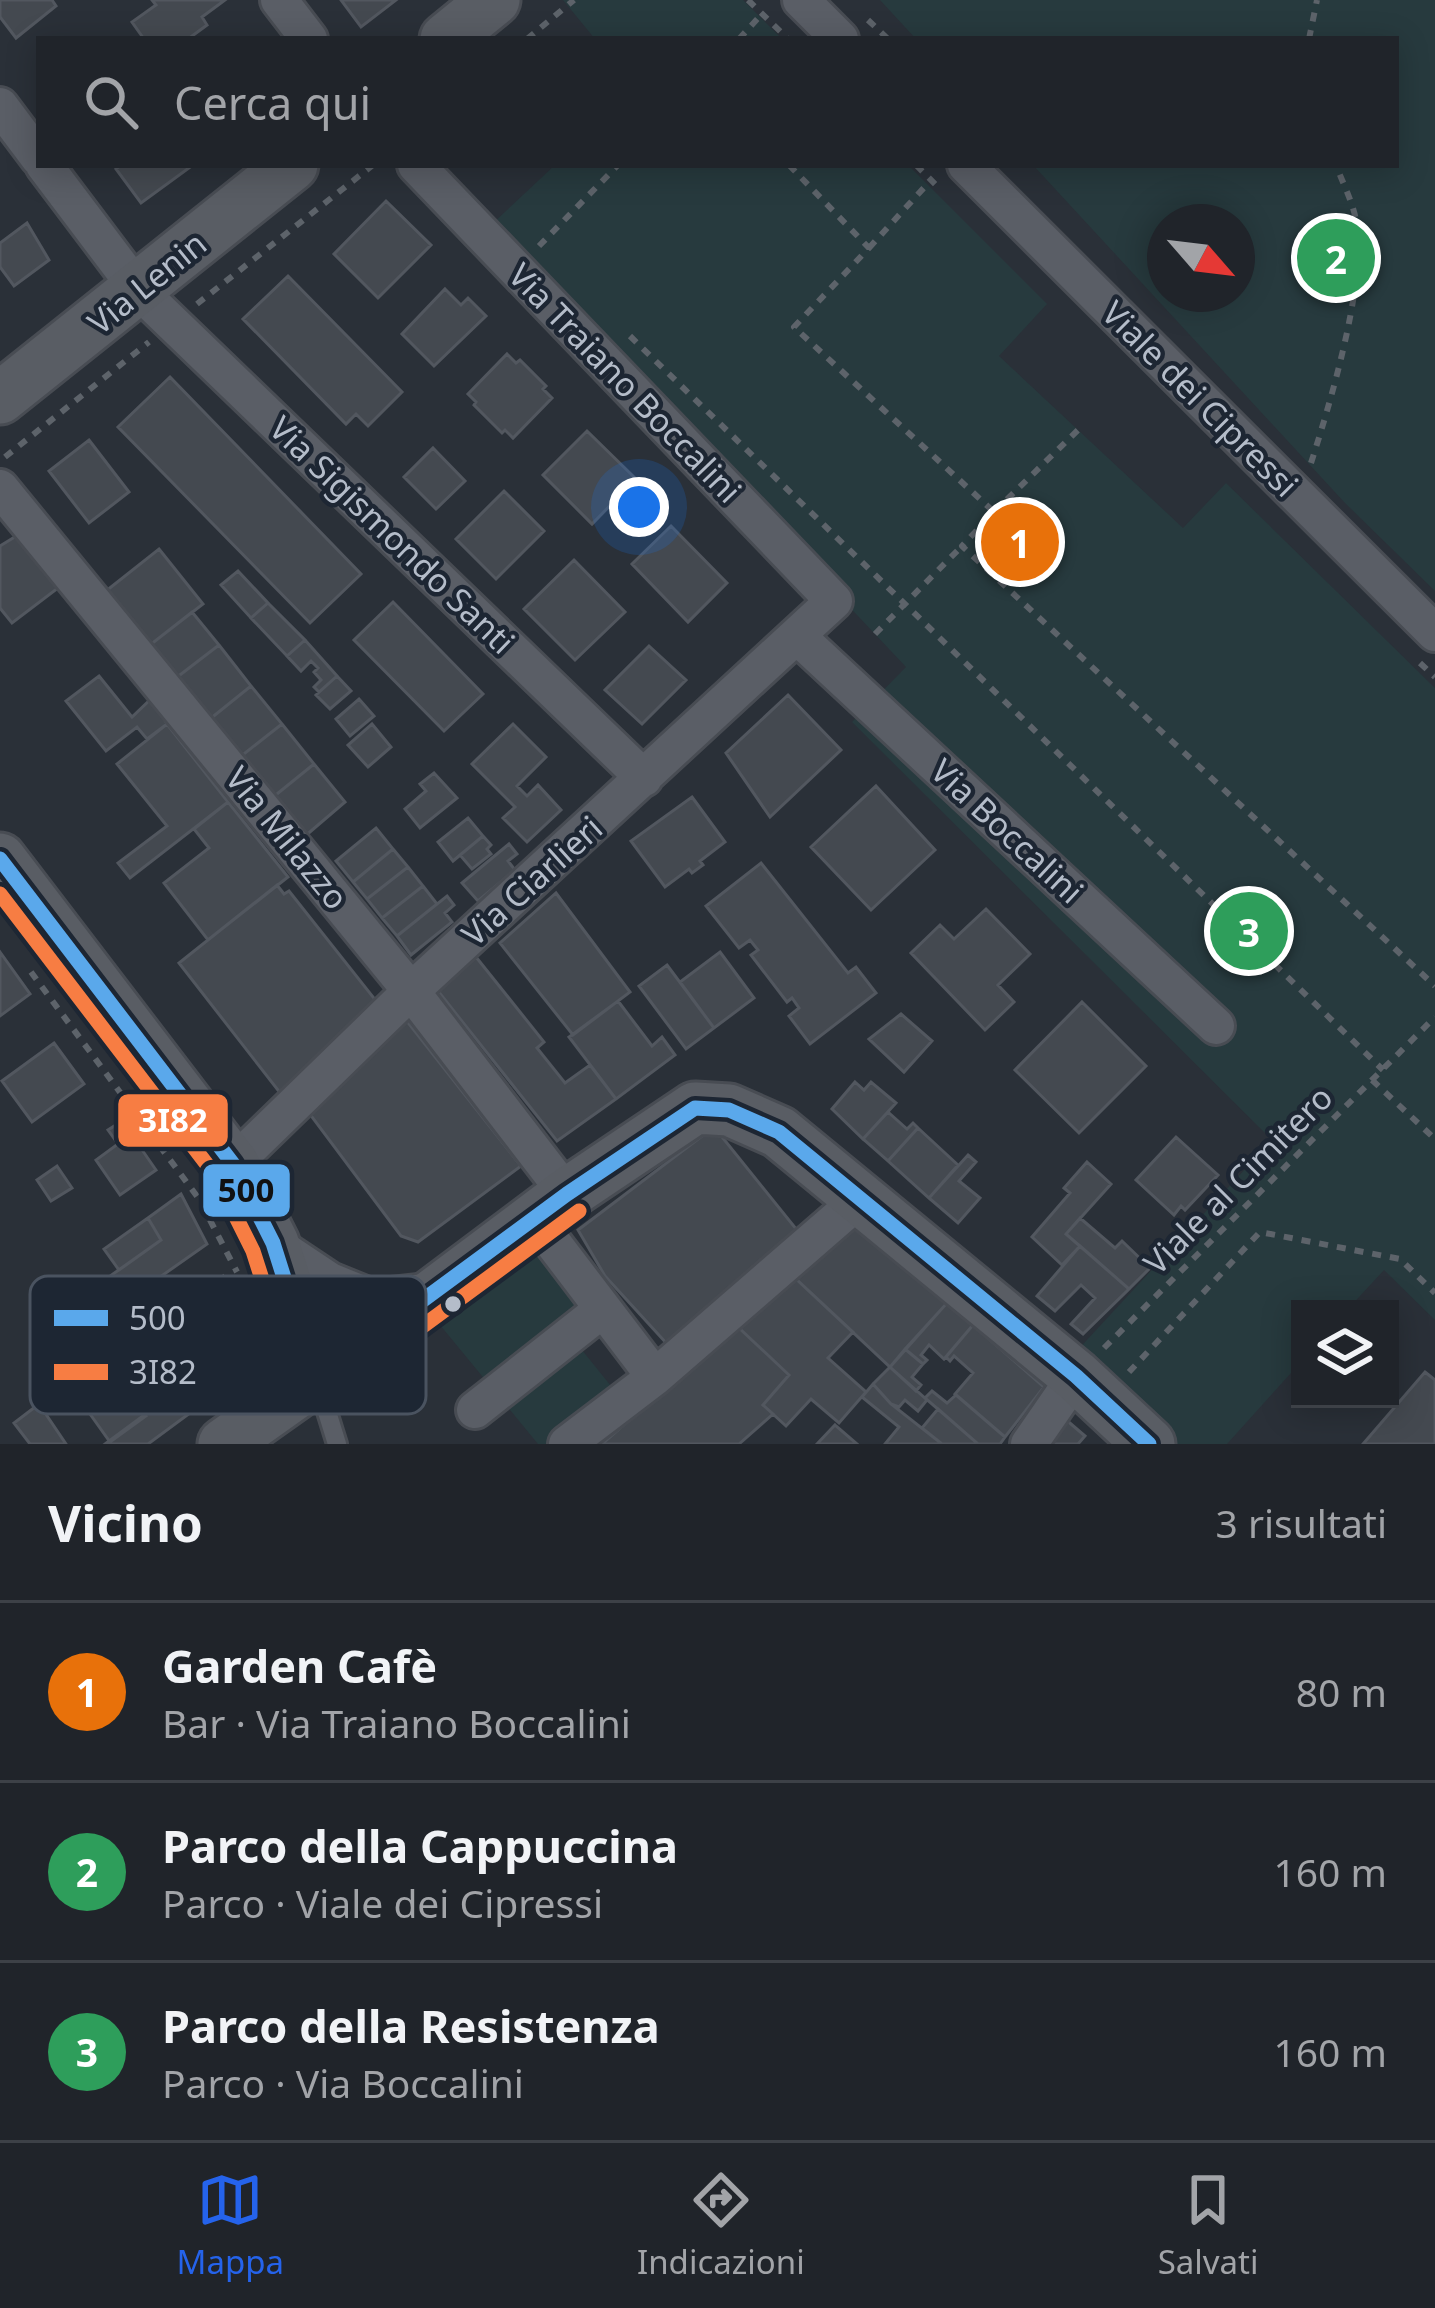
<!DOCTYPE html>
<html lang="it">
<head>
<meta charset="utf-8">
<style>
  body { margin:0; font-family:"Noto Sans",sans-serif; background:#2d3036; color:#f1f3f6 }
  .controls { position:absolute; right:36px; bottom:36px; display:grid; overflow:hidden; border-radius:0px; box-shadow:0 6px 30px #0003 }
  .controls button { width:108px; height:108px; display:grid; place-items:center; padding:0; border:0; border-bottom:3px solid #3d4147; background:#20242a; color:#f1f3f6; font:60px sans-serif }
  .compass { position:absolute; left:1147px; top:204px; width:108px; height:108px; border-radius:50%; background:#20242a; box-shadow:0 6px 30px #0003; rotate:118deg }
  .you { position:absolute; left:639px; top:507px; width:42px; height:42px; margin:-30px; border:9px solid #fff; border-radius:50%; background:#1a73e8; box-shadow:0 0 0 18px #1a73e833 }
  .badge { display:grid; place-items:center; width:78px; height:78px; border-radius:50%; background:#2563eb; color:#fff; font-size:39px; font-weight:700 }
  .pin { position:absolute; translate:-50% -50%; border:6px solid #fff; box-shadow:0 3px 12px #0006 }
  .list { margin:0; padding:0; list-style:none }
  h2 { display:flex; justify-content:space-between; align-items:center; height:156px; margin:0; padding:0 48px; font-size:51px }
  h2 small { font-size:39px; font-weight:400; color:#a2a4a8 }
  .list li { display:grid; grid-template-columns:78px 1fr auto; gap:36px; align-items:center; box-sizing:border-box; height:180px; padding:0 48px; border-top:3px solid #3d4147 }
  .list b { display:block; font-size:45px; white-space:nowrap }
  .list p { margin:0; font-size:39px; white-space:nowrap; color:#a2a4a8 }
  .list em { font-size:39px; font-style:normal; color:#a2a4a8 }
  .icon { flex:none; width:66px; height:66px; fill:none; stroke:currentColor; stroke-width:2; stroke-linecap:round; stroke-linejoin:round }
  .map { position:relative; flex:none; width:1435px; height:1444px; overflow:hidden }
  .search { position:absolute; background:#20242a; box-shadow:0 6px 30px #0003; left:36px; right:36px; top:36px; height:132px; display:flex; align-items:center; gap:30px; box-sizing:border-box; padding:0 42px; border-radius:0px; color:#a2a4a8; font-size:45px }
  .sheet { height:696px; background:#20242a }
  nav { display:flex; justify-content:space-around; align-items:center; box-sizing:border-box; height:168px; border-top:3px solid #3d4147; background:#20242a; font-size:33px; color:#a2a4a8 }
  nav a { display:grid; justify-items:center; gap:6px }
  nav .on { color:#2563eb }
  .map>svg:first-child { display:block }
  .green { fill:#273a3e; fill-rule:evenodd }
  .building { fill:#444950; stroke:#52575f; stroke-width:3 }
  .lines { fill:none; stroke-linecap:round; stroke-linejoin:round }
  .lane-casing { stroke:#484c53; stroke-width:24 }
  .street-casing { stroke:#484c53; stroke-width:42 }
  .secondary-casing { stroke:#484c53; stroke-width:57 }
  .path { stroke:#5d636a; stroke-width:6; stroke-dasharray:9 9; stroke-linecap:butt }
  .lane { stroke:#5a5e66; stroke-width:18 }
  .street { stroke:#5a5e66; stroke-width:36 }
  .secondary { stroke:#595d64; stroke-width:51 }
  .bus-1-casing { stroke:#1d2633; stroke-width:24 }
  .bus-2-casing { stroke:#1d2633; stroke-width:24 }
  .bus-1 { stroke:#5aa8eb; stroke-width:15 }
  .bus-2 { stroke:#f77d43; stroke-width:15 }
  .bus-dot { fill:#b4bcc9; stroke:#1d2633; stroke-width:4.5 }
  .labels { text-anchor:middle; stroke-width:9; stroke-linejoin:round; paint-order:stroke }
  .street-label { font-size:33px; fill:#b4bcc9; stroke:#1d2633 }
  .key { fill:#1d2633; stroke:#4a5360; stroke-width:3 }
  .key-label { font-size:33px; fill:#b4bcc9 }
  .line-badge { stroke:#1d2633; stroke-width:4.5 }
  .badge-label { font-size:33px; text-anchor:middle; font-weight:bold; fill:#fff }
  .pale-badge-label { font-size:33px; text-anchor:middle; font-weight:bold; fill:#111 }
</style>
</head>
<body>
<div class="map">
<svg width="1435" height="1444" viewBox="0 0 1435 1444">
  <rect width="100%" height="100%" fill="#2a3038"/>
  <path class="green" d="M563 0H743L782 39H595Z
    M880 0H1435V591L1345 503 1033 165H1396V39H916ZM1165 222H1237V294H1165Z
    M555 165H908L1047 304 999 356 1183 528 1226 483 1435 688V1320L1384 1270 1348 1309H1300V1363L1227 1444H1172L1073 1355 1272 1140 852 722 906 667 490 226Z
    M537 1246 584 1304 561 1324 615 1391 552 1444H538L440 1325Z"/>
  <path class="building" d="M0 0H52L56 6 16 38 0 17Z
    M152 0H225L202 17 207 25 188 39H144L132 22 156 5Z
    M341 0H396L361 27Z
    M121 165H193L141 203 116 169Z
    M386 201 431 245 378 298 334 254Z
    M27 223 49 260 14 286 0 267V243Z
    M288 276 402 392 368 426 356 414 346 424 243 319Z
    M445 289 461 305 468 298 486 316 434 366 402 334Z
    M507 354 516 363 520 360 546 386 543 389 552 398 513 438 505 430 502 433 474 405 476 402 468 394Z
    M170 377 361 574 310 623 118 427Z
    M587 431 636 479 592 524 543 475Z
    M89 440 129 492 89 523 49 471Z
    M433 448 465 481 436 509 404 477Z
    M504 491 544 531 496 579 456 539Z
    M1010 507 1023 519 997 546 984 533Z
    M1023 519 1042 538 1016 564 997 546Z
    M671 526 727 583 688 622 632 564Z
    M18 535 58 588 12 623 0 608V546Z
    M159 549 203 604 150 645 106 591Z
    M574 560 625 612 575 660 524 609Z
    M238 571 268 603 251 618 221 585Z
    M393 602 483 694 444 731 354 640Z
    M268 603 305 640 287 656 251 618Z
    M192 612 219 645 176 678 150 645Z
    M305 640 337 676 319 692 314 687 321 680 314 672 318 668 311 661 301 671 287 656Z
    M219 645 251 686 210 719 176 678Z
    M649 646 686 680 642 724 605 690Z
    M99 676 132 717 152 698 167 724 147 739 137 727 106 751 66 701Z
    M337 676 351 691 330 709 316 695Z
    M251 686 282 724 240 757 210 719Z
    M788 695 841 750 770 817 726 753Z
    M359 699 374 716 350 736 336 719Z
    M167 724 228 802 130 878 118 863 167 826 117 764Z
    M282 724 314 764 272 798 240 757Z
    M372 724 391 747 368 767 348 745Z
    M513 724 546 757 517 786 527 796 538 785 561 810 527 842 503 818 515 807 472 764Z
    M314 764 345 802 304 837 272 798Z
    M434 773 457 798 420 828 405 809 426 791 420 784Z
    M876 786 935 850 871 910 811 847Z
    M692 797 725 842 700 861 703 865 692 873 689 869 665 887 631 841Z
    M228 802 288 877 208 940 164 883 209 848 194 829Z
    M468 818 483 836 453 861 438 842Z
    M376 828 393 849 353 882 336 861Z
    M483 836 491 845 487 849 491 854 472 869 460 855Z
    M509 844 517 854 508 861 515 870 478 901 462 883Z
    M393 849 408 867 367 899 353 882Z
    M761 863 848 973 856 967 876 993 810 1044 789 1016 799 1008 792 998 787 1002 751 955 758 950 750 940 739 948 706 906Z
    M408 867 423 886 382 918 367 899Z
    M277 885 284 894 289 891 377 1002 281 1094 179 963Z
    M423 886 437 904 397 936 382 918Z
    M556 893 630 992 573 1035 500 943Z
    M447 896 454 905 445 913 452 922 411 955 397 936Z
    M986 909 1030 954 998 985 1014 1002 985 1030 911 953 940 925 954 939Z
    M0 952 30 994 0 1016Z
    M720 952 754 998 714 1028 680 982Z
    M476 957 544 1042 537 1048 565 1083 590 1065 616 1099 557 1141 438 991Z
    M667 965 714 1028 686 1049 639 986Z
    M618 1001 652 1046 662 1037 675 1055 616 1099 569 1037Z
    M1082 1002 1146 1066 1079 1133 1015 1070Z
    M901 1014 932 1041 904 1072 869 1039Z
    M406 1020 521 1166 418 1242 401 1236 309 1113Z
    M54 1043 84 1084 32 1122 2 1081Z
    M855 1082 864 1090 871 1082 896 1103 863 1139 832 1109Z
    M888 1112 907 1129 913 1123 918 1128 888 1161 863 1139Z
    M122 1121 156 1170 120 1195 96 1160 118 1144 108 1130Z
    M714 1127 801 1235 668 1345 605 1276 578 1230Z
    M918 1128 958 1165 929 1198 888 1161Z
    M1176 1137 1218 1175 1185 1210 1181 1206 1174 1215 1136 1180Z
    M968 1155 976 1162 959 1181 980 1198 958 1223 929 1198Z
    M1087 1162 1111 1184 1066 1234 1080 1246 1062 1265 1032 1237 1070 1193 1064 1188Z
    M57 1166 72 1188 51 1201 37 1180Z
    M181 1194 207 1244 106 1315 89 1291 161 1240 148 1218Z
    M148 1218 161 1240 119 1270 104 1249Z
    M1080 1218 1115 1248 1122 1241 1150 1268 1129 1289 1066 1234Z
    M854 1223 947 1303 890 1367 794 1277Z
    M1080 1246 1129 1289 1083 1334 1071 1324 1095 1298 1081 1285 1055 1311 1037 1296Z
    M223 1276 241 1314 220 1328 196 1296Z
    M794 1277 853 1332 828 1358 866 1392 839 1423 811 1399 786 1426 763 1405 789 1375 737 1326Z
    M947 1303 973 1325 944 1359 929 1345 921 1355 927 1360 923 1364 905 1349Z
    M68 1305 146 1416 110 1442 31 1331Z
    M973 1325 1044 1387 1005 1437 955 1394 973 1373 954 1356 950 1361 946 1357Z
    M737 1326 789 1375 763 1405 773 1414 739 1444H602Z
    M905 1349 923 1364 912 1377 921 1385 916 1391 890 1367Z
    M184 1367 209 1399 148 1444H105L174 1393 165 1381Z
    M890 1367 927 1400 918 1411 905 1400 899 1407 891 1404 873 1384Z
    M1425 1372 1435 1380V1444H1363Z
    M873 1384 891 1404 942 1444H885L899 1427 862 1397Z
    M932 1391 947 1403 956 1395 1005 1437 1000 1444H978L925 1398Z
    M39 1404 66 1444H30L14 1423Z
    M938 1409 978 1444H942L922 1428Z
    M1064 1418 1085 1436 1078 1444H1053L1046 1438Z
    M835 1425 836 1426 857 1444H817Z"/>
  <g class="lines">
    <g class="lane-casing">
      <path id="lane" d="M319 1386 337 1444"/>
    </g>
    <g class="street-casing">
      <path id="street" d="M279 0 309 39
        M801 0 840 39
        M0 106 39 158
        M44 165 139 291 644 778
        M966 165 1435 633
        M0 488 411 991 567 1194
        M797 636 1216 1026
        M233 1164 411 991 834 601 416 165
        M534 1218 655 1377 859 1200
        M273 1243 330 1281 372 1298 435 1291
        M475 1410 603 1309
        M567 1444 655 1377
        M1029 1444 1076 1376"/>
    </g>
    <g class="secondary-casing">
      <path id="secondary" d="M446 39 494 0
        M0 398 292 165
        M0 859 233 1164 273 1243 316 1379
        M224 1444 410 1312 567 1194 695 1108 729 1110 779 1132 1076 1376 1149 1444"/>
    </g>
    <path class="path" d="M748 0 788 39
      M868 20 888 39
      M527 39 574 0
      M739 39 761 15
      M1309 39 1317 0
      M789 165 869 248 794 327 994 512 962 546 1435 986
      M916 165 941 190
      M539 246 618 165
      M869 248 931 180
      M197 304 373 165
      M630 336 1383 1070
      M5 457 149 342
      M1311 463C1330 404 1365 287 1357 227 1355 206 1343 184 1336 165
      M994 512 1078 430
      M875 634 962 546
      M1420 663 1435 677
      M31 972 199 1199 237 1272
      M1372 1080 1435 1139
      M1104 1348 1435 1017
      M1129 1372 1260 1232 1400 1259 1435 1293"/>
    <use href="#lane" class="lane"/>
    <use href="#street" class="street"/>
    <use href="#secondary" class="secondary"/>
    <g class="bus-1-casing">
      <path id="bus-1" d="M0 859 233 1164 273 1243 316 1379 567 1194 695 1108 729 1110 779 1132 1076 1376 1149 1444"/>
    </g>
    <g class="bus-2-casing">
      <path id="bus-2" d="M0 894 215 1175 253 1251 296 1385 307 1398 319 1400 328 1396 579 1211"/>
    </g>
    <use href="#bus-1" class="bus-1"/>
    <use href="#bus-2" class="bus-2"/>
  </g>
  <circle class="bus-dot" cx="453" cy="1304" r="10"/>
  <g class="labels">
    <g class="street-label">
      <text transform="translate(147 283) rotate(-39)" y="12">Via Lenin</text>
      <text transform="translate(625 383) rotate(46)" y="12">Via Traiano Boccalini</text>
      <text transform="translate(1200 399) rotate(45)" y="12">Viale dei Cipressi</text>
      <text transform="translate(392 535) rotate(44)" y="12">Via Sigismondo Santi</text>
      <text transform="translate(1007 831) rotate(43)" y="12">Via Boccalini</text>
      <text transform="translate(287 838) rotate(51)" y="12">Via Milazzo</text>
      <text transform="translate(532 881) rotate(-42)" y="12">Via Ciarlieri</text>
      <text transform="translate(1238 1180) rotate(-45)" y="12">Viale al Cimitero</text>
    </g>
  </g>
  <rect x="30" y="1276" width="396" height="138" rx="18" class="key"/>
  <rect x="54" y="1310" width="54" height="16" fill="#5aa8eb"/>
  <rect x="54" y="1364" width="54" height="16" fill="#f77d43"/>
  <g class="key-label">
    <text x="129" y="1330">500</text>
    <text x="129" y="1384">3I82</text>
  </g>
  <g class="line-badge">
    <rect x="116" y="1092" width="114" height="57" rx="12" fill="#f77d43"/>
    <rect x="201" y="1162" width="91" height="57" rx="12" fill="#5aa8eb"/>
  </g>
  <g class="badge-label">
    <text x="173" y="1132">3I82</text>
  </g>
  <g class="pale-badge-label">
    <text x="246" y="1202">500</text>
  </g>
</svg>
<div class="controls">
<button><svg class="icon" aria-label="layers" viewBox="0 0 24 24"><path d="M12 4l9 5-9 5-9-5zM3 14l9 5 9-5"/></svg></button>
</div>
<svg class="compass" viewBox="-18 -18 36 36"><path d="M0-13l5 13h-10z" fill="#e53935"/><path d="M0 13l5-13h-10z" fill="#a2a4a8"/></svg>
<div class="you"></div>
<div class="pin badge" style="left:1020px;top:542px;background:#e8710a">1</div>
<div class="pin badge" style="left:1336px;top:258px;background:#2e9e5b">2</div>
<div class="pin badge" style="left:1249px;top:931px;background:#2e9e5b">3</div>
<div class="search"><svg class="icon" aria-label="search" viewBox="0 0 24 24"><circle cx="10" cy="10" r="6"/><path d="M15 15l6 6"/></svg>Cerca qui</div>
</div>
<section class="sheet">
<h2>Vicino<small>3 risultati</small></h2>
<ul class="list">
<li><span class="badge" style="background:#e8710a">1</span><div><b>Garden Cafè</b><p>Bar · Via Traiano Boccalini</p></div><em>80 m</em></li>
<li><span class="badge" style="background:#2e9e5b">2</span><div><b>Parco della Cappuccina</b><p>Parco · Viale dei Cipressi</p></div><em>160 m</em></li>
<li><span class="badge" style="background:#2e9e5b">3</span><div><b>Parco della Resistenza</b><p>Parco · Via Boccalini</p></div><em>160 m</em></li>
</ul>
</section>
<nav>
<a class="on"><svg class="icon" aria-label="map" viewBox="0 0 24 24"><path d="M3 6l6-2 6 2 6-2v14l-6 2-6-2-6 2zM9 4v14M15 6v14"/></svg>Mappa</a>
<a><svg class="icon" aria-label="directions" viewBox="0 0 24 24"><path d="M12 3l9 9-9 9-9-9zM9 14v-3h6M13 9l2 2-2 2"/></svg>Indicazioni</a>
<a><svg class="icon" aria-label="saved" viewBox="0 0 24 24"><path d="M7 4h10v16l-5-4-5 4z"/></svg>Salvati</a>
</nav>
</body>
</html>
